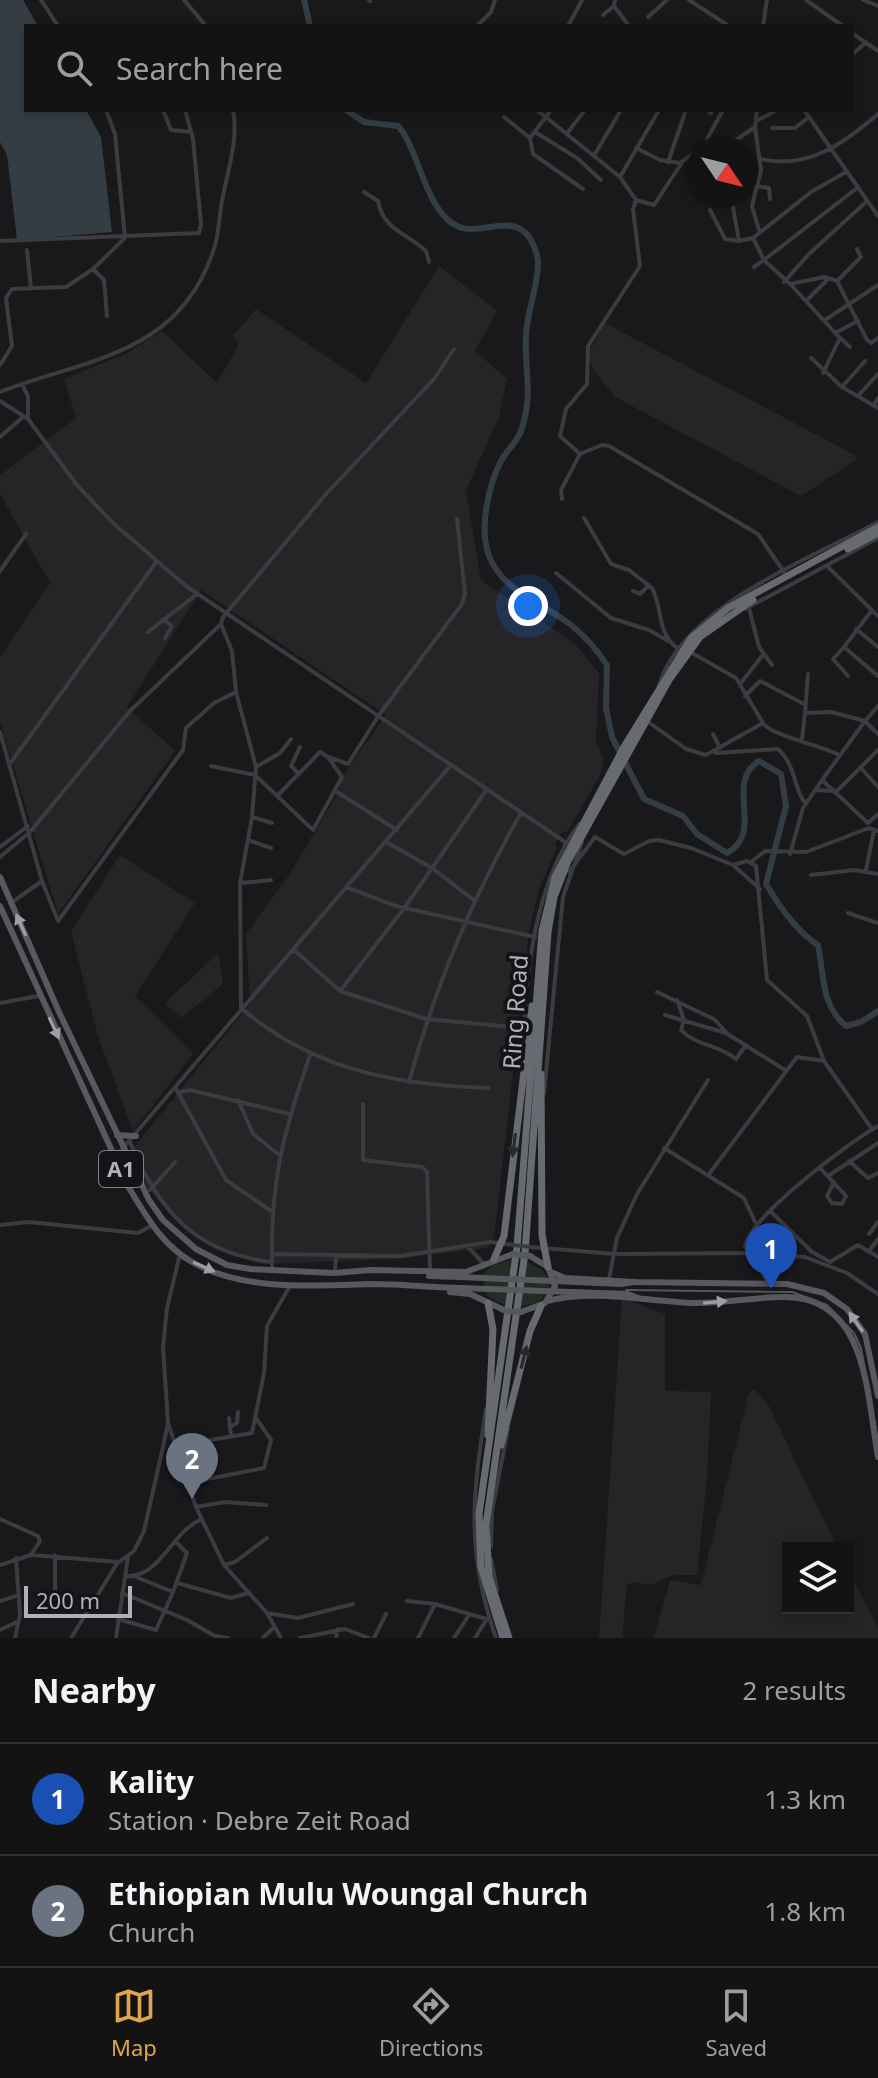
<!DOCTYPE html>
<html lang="en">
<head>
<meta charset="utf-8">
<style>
  body { margin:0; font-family:"Noto Sans",sans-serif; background:#202022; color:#f1f3f6 }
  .controls { position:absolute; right:24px; bottom:24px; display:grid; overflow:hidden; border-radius:0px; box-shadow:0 4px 12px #0003 }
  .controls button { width:72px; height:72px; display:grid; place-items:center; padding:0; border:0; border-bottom:2px solid #323234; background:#131314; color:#f1f3f6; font:40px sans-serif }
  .compass { position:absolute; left:686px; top:136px; width:72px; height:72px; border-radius:50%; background:#131314; box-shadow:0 4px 12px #0003; rotate:125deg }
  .scale { position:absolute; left:24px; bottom:20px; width:108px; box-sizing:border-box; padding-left:8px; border:4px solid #adb1b9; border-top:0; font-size:22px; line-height:28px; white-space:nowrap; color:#adb1b9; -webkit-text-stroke:6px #141416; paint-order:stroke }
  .you { position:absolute; left:528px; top:606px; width:28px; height:28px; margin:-20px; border:6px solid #fff; border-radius:50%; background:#1a73e8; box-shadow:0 0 0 12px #1a73e833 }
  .badge { display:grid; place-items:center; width:52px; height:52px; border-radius:50%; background:#dfa54d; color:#fff; font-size:26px; font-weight:700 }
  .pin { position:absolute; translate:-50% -66px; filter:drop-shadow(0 2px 4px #0008) }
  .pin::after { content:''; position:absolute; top:42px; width:28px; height:24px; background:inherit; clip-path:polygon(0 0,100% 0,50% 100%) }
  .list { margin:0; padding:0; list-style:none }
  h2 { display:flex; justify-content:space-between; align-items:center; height:104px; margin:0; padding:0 32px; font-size:34px }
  h2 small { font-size:26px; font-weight:400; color:#9d9ea0 }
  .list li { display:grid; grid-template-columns:52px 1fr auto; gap:24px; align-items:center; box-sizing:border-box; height:112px; padding:0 32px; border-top:2px solid #323234 }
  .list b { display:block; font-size:30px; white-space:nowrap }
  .list p { margin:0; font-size:26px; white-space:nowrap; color:#9d9ea0 }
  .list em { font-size:26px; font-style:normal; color:#9d9ea0 }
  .icon { flex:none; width:44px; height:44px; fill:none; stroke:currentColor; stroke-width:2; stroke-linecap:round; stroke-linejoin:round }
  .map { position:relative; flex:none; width:878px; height:1638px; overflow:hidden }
  .search { position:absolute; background:#131314; box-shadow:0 4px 12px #0003; left:24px; right:24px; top:24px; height:88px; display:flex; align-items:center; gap:20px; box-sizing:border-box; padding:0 28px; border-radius:0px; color:#9d9ea0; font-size:30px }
  .sheet { height:328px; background:#131314 }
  nav { display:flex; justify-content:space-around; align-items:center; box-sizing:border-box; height:112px; border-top:2px solid #323234; background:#131314; font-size:22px; color:#9d9ea0 }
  nav a { display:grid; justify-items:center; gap:4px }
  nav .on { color:#dfa54d }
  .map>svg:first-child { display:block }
  .built { fill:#252528 }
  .green { fill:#252c26 }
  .water { fill:#343d43 }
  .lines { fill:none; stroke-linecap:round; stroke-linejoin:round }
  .river { stroke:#343d43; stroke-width:6 }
  .minor { stroke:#3a3c3f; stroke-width:4 }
  .major { stroke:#57595e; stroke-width:6 }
  .highway { stroke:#676a70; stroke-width:7 }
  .tram { stroke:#54565a; stroke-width:2 }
  .minor-bridge { stroke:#3a3c3f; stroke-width:4 }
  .major-bridge { stroke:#57595e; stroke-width:6 }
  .oneway { fill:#9c9fa7 }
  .oneway2 { fill:#292a2c }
  .labels { text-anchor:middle; stroke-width:8; stroke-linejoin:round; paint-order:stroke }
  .shield { fill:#141416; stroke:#7f8288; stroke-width:2 }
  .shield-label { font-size:22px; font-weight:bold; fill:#adb1b9 }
  .street-label { font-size:24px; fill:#adb1b9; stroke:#141416 }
</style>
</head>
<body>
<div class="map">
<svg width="878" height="1638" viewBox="0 0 878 1638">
  <rect width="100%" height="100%" fill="#19191b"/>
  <path class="built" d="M439 266 497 311 475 351 507 379 499 417 466 491 481 580 575 644 599 673 596 740 604 759 600 775 568 831 561 833 555 844 557 848 539 889 529 931 494 1238 487 1248 396 1259 261 1264 216 1250 185 1230 145 1185 130 1152 250 1004 246 934 287 878 335 798 346 771 386 715 201 590 127 707 175 751 58 914 0 722V657L50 583 0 494V475L76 418 64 379 127 353 162 331 217 383 239 344 233 336 256 309 366 383Z
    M605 323 855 455 856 460 801 496 615 397 594 371 587 355Z
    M120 855 195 903 135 996 193 1054 133 1131 98 1037 71 931Z
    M218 953 223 984 181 1018 165 1003Z
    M622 1298 665 1314V1391L711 1392 707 1477 697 1575H674L650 1585 635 1582 627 1585 622 1638H599Z
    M755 1389 769 1406 837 1548H788V1608H848V1569L878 1628V1638H654L670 1580 701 1585 749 1393Z"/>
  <path class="green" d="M511 1260 506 1306 487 1296 482 1276 491 1266Z
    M525 1261 544 1271 550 1287 540 1301 520 1307Z"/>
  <path class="water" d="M0 0H23L38 26H26V110H86L101 137 112 232 17 240 7 155 0 142Z"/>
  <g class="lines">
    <path class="river" d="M304 0 310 26
      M346 110 364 122 398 126C420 150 425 213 459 227 482 236 514 211 531 240 534 246 538 257 538 263 538 287 527 311 526 335 524 371 534 393 521 431 517 442 507 450 501 461 488 486 479 529 489 556 503 592 543 603 571 625 585 636 597 650 607 665L606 708 612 737 644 799 683 816 697 834 727 853C766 832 723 784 759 761L781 774 786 806 766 884C779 906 796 931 818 945 824 974 821 1006 846 1026L861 1022 878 1011"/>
    <path class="minor" d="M41 0 58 26
      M184 0 206 26
      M369 0 370 1
      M615 0 614 6 629 26
      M689 0 729 26
      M806 0 843 26
      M863 0 878 6
      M603 15 614 6
      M648 17 667 0
      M477 26 491 12 495 0
      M568 26 582 0
      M763 26 767 0
      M852 33 878 51
      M852 55 866 42
      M163 110 171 130 191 132
      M537 110 620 177 659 110
      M707 110 711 113
      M804 110 878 216
      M504 117 530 138 551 110
      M758 120 777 110
      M755 127 761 170 752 206 759 230
      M772 128H795L809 117
      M535 132 577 158 601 180
      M568 132 585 110
      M530 138 533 154 583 189
      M636 148 660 160 680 163 698 150
      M711 148 707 139 723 110
      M724 148 755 127 757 110
      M595 154 621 110
      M761 159C808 170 844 143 878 114
      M668 162 686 110
      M620 177 636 200 633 209 640 266 588 346 587 384 566 409 560 436 580 454 602 445 609 446 758 534 784 572
      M757 186 769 188 770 199
      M364 192 378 201C383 230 407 233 426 251L429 262
      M636 200 654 205 681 164
      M710 210 725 239 739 241 731 196
      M753 238 764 260 857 188
      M0 241 199 233 201 224 193 139 185 110
      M739 241 753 238 811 192 846 172
      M27 250 31 288
      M754 267 764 260 790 284 825 277 837 281 867 340 871 343 878 338
      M93 269 125 238 115 134 106 110
      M837 281 861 257 857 249
      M784 282 809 254 867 201
      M792 286 840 338 823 373
      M808 299 828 279
      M825 320 878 285
      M835 333 858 321
      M840 338 850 347
      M454 349 434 379 327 493 223 617 221 624 232 651 236 692 256 767 252 817 240 883 241 1008C314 1070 395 1085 489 1088
      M811 358 842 387 878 408
      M0 365 12 346 6 298 12 289 66 287 93 269 104 280 107 316
      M22 384 28 396V419
      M842 387 865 361
      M0 392C87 358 179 356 214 249 219 234 219 217 222 201 227 173 239 139 233 110
      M858 396 878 374
      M0 401 28 419 77 485 112 522 186 586 565 842
      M874 405 878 398
      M0 437 24 416
      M562 499 561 490 580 454
      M584 518 611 564 629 570 652 588C663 607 656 632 677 648
      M827 566 878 616
      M0 571 26 534
      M556 573 611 618 649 630 668 641
      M633 591 640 594 649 585
      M749 608 759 647 772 665
      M745 609 878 538
      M872 610 844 647 878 676
      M163 619 172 626 165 638
      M856 629 878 647
      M148 632 197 594
      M844 647 833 659 848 676
      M692 653 736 678 763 723
      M808 674 805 713 831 712 865 721 878 706
      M740 684 762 656
      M659 685C682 607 810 559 878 522
      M745 696 760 681 804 704
      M647 721 686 749 706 755 763 723C771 736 821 745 839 755
      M0 732 42 881 58 921
      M713 734 720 748
      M878 734 865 721 822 780 868 823 878 814
      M802 739 805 713
      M716 753 778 749C797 766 794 793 806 803
      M328 757 348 764 379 715 462 604 465 594 457 519
      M9 765 157 561
      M211 766 255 775 313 830 342 777 328 757 320 752 278 795
      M256 767 280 753 291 739
      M861 768 878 787
      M297 772 291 766 300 747
      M487 789 405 907 340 991 426 1019 525 1028
      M816 790 833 791
      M337 792 397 830
      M835 793 878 750
      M252 817 272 823
      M248 840 271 848
      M386 842 432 868 475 901
      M0 847 28 826
      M790 854 803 808 822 780
      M0 857 30 832 129 712 221 624
      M751 862 765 851 806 852 869 828 878 831
      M733 865 760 889
      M866 870 874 830
      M569 872 595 837 624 854 649 841 659 840 691 848 733 865 747 861 756 866 767 980 807 1016 824 1061 872 1129
      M811 875 854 870 878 874
      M240 883 271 880
      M346 887 396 906 535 937
      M11 903 42 881
      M848 913 878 923
      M58 921 183 750 186 728 214 703 236 692
      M293 949 340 991
      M657 992 714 1019 726 1032
      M677 1000 684 1020 681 1030C696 1046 720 1045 736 1059L746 1045
      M0 1003 39 996
      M665 1015 726 1033 785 1070
      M523 1055C525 980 533 884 580 823
      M409 1082C435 987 472 898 521 813
      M175 1087 226 1180 271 1211
      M180 1092 190 1090 290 1114
      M544 1093 563 897 582 842
      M238 1100 253 1134 278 1154
      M363 1104V1160L422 1167 427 1172 430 1270
      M130 1142C158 1210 195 1253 272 1262
      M664 1148 744 1198 755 1222
      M116 1156 451 765
      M849 1161 868 1178 878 1173
      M820 1168 846 1196 842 1204 832 1203 827 1196 834 1182
      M709 1174 797 1057 824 1061
      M828 1176 878 1143
      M150 1190 175 1162
      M770 1211 812 1252 830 1262 858 1245 878 1257
      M0 1225 29 1222 138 1233 151 1226
      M869 1234 878 1222
      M466 1245 485 1265
      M530 1247 615 1254 750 1253 805 1257 847 1273 878 1294
      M869 1251 878 1239
      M272 1254 401 1256 490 1242 514 1245
      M272 1270C270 1182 282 1137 310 1055
      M335 1272 336 1255
      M609 1279 617 1238 637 1194 708 1080
      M769 1284 745 1246C752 1215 848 1143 878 1126
      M486 1409C472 1497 466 1552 496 1638
      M229 1418 231 1436
      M168 1423 196 1507 224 1565 267 1613 281 1638
      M230 1427 237 1423 238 1412
      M174 1446 252 1433 264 1373 267 1326 291 1284
      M187 1483 264 1468 271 1440 256 1418
      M196 1507 225 1502 266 1505
      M0 1519 38 1536 40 1541 31 1555
      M491 1547 492 1511 508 1429
      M55 1555V1599
      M491 1559 497 1590
      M0 1565 31 1555 119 1562 134 1551 144 1531 163 1447 168 1423 163 1347 167 1308 180 1254
      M224 1565 235 1562 267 1538
      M126 1576C160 1578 172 1532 200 1520
      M136 1577 173 1592 187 1553 175 1541
      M177 1583 231 1598 248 1593
      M122 1593 187 1620 215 1636 228 1638
      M0 1601 19 1595
      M407 1601 435 1604
      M267 1613 298 1618 353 1604
      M118 1619 156 1630 173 1592
      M0 1630 19 1621
      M15 1638 20 1615 16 1558
      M71 1638 118 1562
      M116 1638 128 1557
      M263 1638 273 1628
      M300 1638 345 1629 369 1638
      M336 1638 338 1629
      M374 1638 386 1614
      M418 1638 435 1604 490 1620
      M454 1638 469 1615
      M475 1638 485 1622"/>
    <path class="major" d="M0 877 59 1012 149 1200 163 1220 196 1249 227 1265 250 1269 334 1273 370 1270 466 1272 513 1254
      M0 906 129 1188C147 1217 161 1244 192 1262 242 1291 313 1286 368 1284 399 1284 430 1287 461 1288
      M117 1135 136 1136
      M551 1272 565 1278 634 1282 787 1284 824 1293 847 1309 865 1334 878 1396
      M429 1276 461 1277
      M450 1292 470 1294 506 1311
      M547 1301C592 1289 645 1301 692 1303 723 1304 753 1297 784 1297 868 1296 867 1397 878 1457
      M521 1312 545 1303 555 1286 548 1267 530 1256"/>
    <path class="highway" d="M848 549 878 533
      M541 1074 542 1235 548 1267
      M494 1259 504 1236 532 1006
      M488 1303 493 1329 488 1435
      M501 1445 530 1331 541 1306
      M503 1638 481 1567 479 1514 517 1247 542 931 555 877 625 745 691 638 728 608 878 527
      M509 1638 489 1577 486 1525 525 1253 548 932 554 897 568 861 669 680 700 637 753 600"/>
    <path class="tram" d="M626 1290 792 1292 827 1305 854 1333 861 1348 878 1441"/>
    <path class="minor-bridge" d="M514 1245 530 1247"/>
    <path class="major-bridge" d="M513 1254 530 1256
      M461 1277 621 1284 634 1282
      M461 1288 628 1294 638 1298
      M506 1311 521 1312"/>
  </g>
  <defs><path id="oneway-solid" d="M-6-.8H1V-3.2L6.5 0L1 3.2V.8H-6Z" transform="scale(2)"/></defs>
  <g class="oneway">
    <use href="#oneway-solid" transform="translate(21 925) rotate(-114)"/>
    <use href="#oneway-solid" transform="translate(54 1028) rotate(65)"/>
    <use href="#oneway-solid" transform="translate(204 1267) rotate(24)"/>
    <use href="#oneway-solid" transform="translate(715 1302) rotate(-5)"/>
    <use href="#oneway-solid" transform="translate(856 1322) rotate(-125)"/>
  </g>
  <g class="oneway2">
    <use href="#oneway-solid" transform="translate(514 1145) rotate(97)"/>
    <use href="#oneway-solid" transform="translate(524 1357) rotate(-76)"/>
  </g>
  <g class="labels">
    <rect class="shield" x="99" y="1151" width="44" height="36" rx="6"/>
    <g class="shield-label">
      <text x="121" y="1177">A1</text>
    </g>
    <g class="street-label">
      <text transform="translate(516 1012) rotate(-86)" y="8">Ring Road</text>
    </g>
  </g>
</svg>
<div class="controls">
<button><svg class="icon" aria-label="layers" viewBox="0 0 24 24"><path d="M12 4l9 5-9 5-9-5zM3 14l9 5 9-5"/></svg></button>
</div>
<svg class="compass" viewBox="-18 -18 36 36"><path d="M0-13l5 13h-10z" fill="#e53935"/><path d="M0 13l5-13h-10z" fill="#9d9ea0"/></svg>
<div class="scale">200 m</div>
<div class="you"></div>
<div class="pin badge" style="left:771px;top:1289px;background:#1a4fb4">1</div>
<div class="pin badge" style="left:192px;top:1499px;background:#6b7280">2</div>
<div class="search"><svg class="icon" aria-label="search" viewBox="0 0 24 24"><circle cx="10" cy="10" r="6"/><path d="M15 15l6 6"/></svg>Search here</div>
</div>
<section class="sheet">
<h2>Nearby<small>2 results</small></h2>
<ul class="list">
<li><span class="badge" style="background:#1a4fb4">1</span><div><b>Kality</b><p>Station · Debre Zeit Road</p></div><em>1.3 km</em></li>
<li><span class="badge" style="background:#6b7280">2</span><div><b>Ethiopian Mulu Woungal Church</b><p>Church</p></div><em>1.8 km</em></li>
</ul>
</section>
<nav>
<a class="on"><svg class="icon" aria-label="map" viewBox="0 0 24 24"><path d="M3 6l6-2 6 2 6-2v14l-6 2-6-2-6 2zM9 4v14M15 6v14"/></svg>Map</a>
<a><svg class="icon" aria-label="directions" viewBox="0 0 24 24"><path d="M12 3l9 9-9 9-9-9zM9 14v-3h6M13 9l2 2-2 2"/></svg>Directions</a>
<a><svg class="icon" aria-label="saved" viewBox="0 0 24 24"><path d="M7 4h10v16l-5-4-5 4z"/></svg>Saved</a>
</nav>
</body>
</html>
